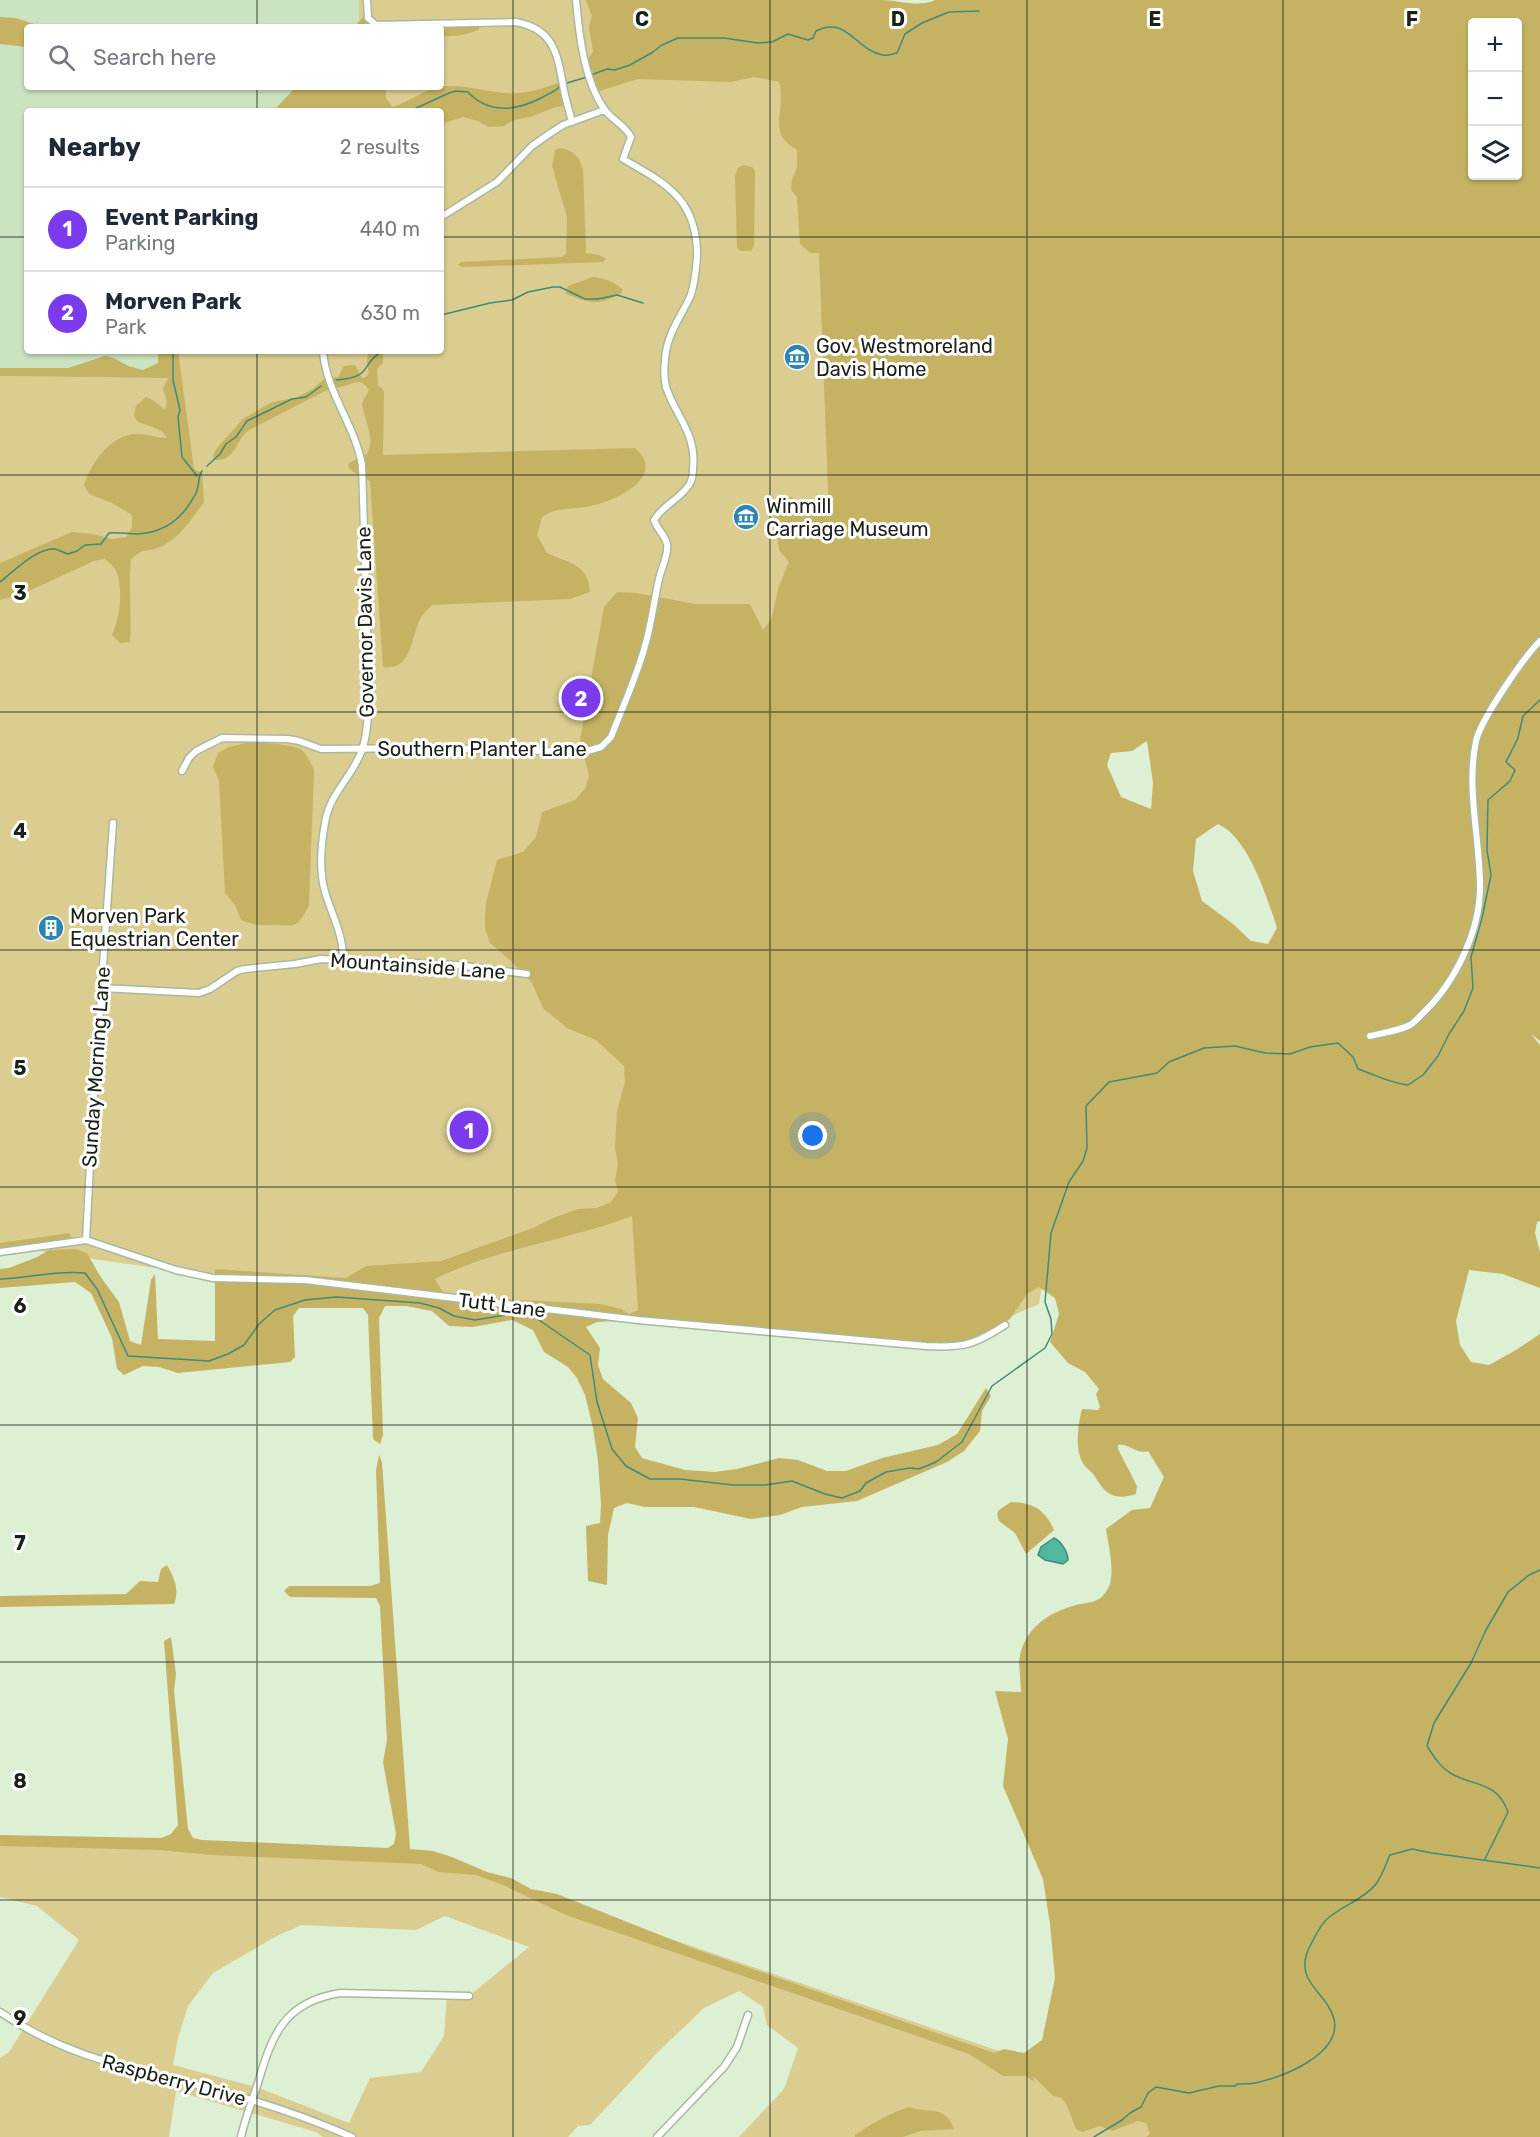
<!DOCTYPE html>
<html lang="en">
<head>
<meta charset="utf-8">
<style>
  body { margin:0; font-family:Rubik,sans-serif; background:#f6f6f7; color:#1f2937 }
  .controls { position:absolute; right:18px; top:18px; display:grid; overflow:hidden; border-radius:6px; box-shadow:0 2px 4px #0004 }
  .controls button { width:54px; height:54px; display:grid; place-items:center; padding:0; border:0; border-bottom:2px solid #e0e1e3; background:#fff; color:#1f2937; font:30px sans-serif }
  .you { position:absolute; left:813px; top:1136px; width:21px; height:21px; margin:-15px; border:4px solid #fff; border-radius:50%; background:#1a73e8; box-shadow:0 0 0 9px #1a73e833 }
  .badge { display:grid; place-items:center; width:39px; height:39px; border-radius:50%; background:#7c3aed; color:#fff; font-size:20px; font-weight:700 }
  .pin { position:absolute; translate:-50% -50%; border:3px solid #fff; box-shadow:0 2px 6px #0006 }
  .list { margin:0; padding:0; list-style:none }
  h2 { display:flex; justify-content:space-between; align-items:center; height:78px; margin:0; padding:0 24px; font-size:26px }
  h2 small { font-size:20px; font-weight:400; color:#747a83 }
  .list li { display:grid; grid-template-columns:39px 1fr auto; gap:18px; align-items:center; box-sizing:border-box; height:84px; padding:0 24px; border-top:2px solid #e0e1e3 }
  .list b { display:block; font-size:22px; white-space:nowrap }
  .list p { margin:0; font-size:20px; white-space:nowrap; color:#747a83 }
  .list em { font-size:20px; font-style:normal; color:#747a83 }
  .icon { flex:none; width:33px; height:33px; fill:none; stroke:currentColor; stroke-width:2; stroke-linecap:round; stroke-linejoin:round }
  .map { position:relative; flex:none; width:1540px; height:2137px; overflow:hidden }
  .search { position:absolute; background:#fff; box-shadow:0 2px 4px #0004; left:24px; top:24px; width:420px; height:66px; display:flex; align-items:center; gap:15px; box-sizing:border-box; padding:0 21px; border-radius:6px; color:#747a83; font-size:22px }
  .panel { position:absolute; background:#fff; box-shadow:0 2px 4px #0004; left:24px; top:108px; width:420px; height:246px; border-radius:6px }
  .map>svg:first-child { display:block }
  .built { fill:#cce3c2 }
  .green { fill:#dbcc90; fill-rule:evenodd }
  .forest { fill:#c6b263; fill-rule:evenodd }
  .water { fill:#51b8a0; stroke:#408b77; stroke-width:1.5 }
  .lines { fill:none; stroke-linecap:round; stroke-linejoin:round }
  .stream { stroke:#408b77; stroke-width:1.5 }
  .minor-casing { stroke:#a7b99f; stroke-width:9 }
  .minor { stroke:#fff; stroke-width:6 }
  .grid { fill:none; stroke:#1a2117; stroke-width:1.5; stroke-opacity:0.55 }
  .labels { text-anchor:middle; stroke-width:6; stroke-linejoin:round; paint-order:stroke }
  .poi-label { font-size:20px; fill:#1a2117; stroke:#fff; text-anchor:start }
  .street-label { font-size:20px; fill:#1a2117; stroke:#fff }
  .grid-label { font-size:20px; text-anchor:middle; font-weight:bold; fill:#1a2117; stroke:#fff; stroke-width:6; stroke-linejoin:round; paint-order:stroke }
</style>
</head>
<body>
<div class="map">
<svg width="1540" height="2137" viewBox="0 0 1540 2137">
  <rect width="100%" height="100%" fill="#ddf0d4"/>
  <path class="built" d="M0 0H359V27H27V87H304L280 111H27V351H167L168 378 0 376Z"/>
  <path class="green" d="M359 0H785L784 13 1540 4V452L1348 618 1063 740 1045 1267 1039 1304 1000 1321 958 1343 237 1280 26 1249 0 1250V376L168 378 167 351H441V111H280L304 87H441V27H359ZM1472 22H1518V176H1472Z
    M0 1840 437 1859 1180 2113 1187 2137H739L784 2089 798 2048 767 2025 763 2007 739 1991 704 2008 658 2052 590 2125 578 2126 568 2137H323L316 2132 176 2091 169 2137H0V2058L9 2052 79 1940 37 1906 0 1897ZM445 1916 529 1947 469 1996 447 1995 444 2036 421 2072 370 2078 349 2123 256 2087 173 2065 178 2038 188 2006 213 1973 275 1937 301 1925 416 1930Z"/>
  <path class="forest" d="M586 0H881C897 0 920 8 935 0H1540V1041L1531 1034 1540 1045V1221L1537 1222 1535 1233 1540 1252V1288L1503 1274 1469 1270 1456 1321 1460 1345 1471 1362 1489 1365 1516 1350 1540 1334V2137H1146L1150 2134 1146 2123 1138 2121 1112 2131 1100 2126 1082 2132 1076 2129 1066 2103 1060 2097 1053 2096 1033 2076 1035 2082 1026 2076H1003L969 2054 566 1915 503 1885 476 1875 438 1872 421 1864 212 1855 160 1850 0 1846V1835L161 1838 171 1834 178 1825 164 1641 171 1637 176 1674 174 1691 188 1829 193 1838 202 1840 388 1848 394 1844 396 1834 383 1762 387 1740 380 1606 376 1598 290 1597 284 1591 289 1586H370L380 1583 376 1470 379 1455 382 1462 410 1849 433 1851 452 1857 487 1872 511 1878 531 1889 557 1894 695 1949 994 2053 1004 2049 1024 2053 1042 2040 1055 1978 1050 1924 1043 1879 1003 1786 1008 1739 995 1691 1021 1692C1021 1681 1018 1666 1020 1655 1027 1626 1050 1612 1076 1605 1083 1603 1093 1603 1099 1599 1103 1597 1108 1589 1110 1584 1114 1566 1109 1548 1106 1529L1132 1510 1150 1508 1164 1477 1148 1451C1137 1455 1129 1443 1118 1445V1449L1137 1486 1136 1494C1113 1501 1105 1494 1094 1475 1091 1471 1087 1469 1084 1465 1074 1450 1078 1425 1082 1409L1098 1410 1100 1407 1096 1394 1099 1389 1085 1372 1068 1363 1050 1342 1059 1314 1055 1298 1039 1287 1027 1294 1010 1319 974 1340 953 1344 638 1320 597 1322 586 1327 600 1348 598 1365 603 1379 631 1403 638 1418 635 1447 642 1458 685 1470 714 1472 737 1469 779 1458 798 1460 827 1471H846L882 1458 938 1445 957 1434 986 1388 991 1396 982 1411 980 1431 964 1451 947 1462 857 1501 802 1507 780 1515 751 1519 694 1507H645L627 1503 614 1508 608 1535 607 1585 588 1581 586 1526 600 1523 601 1504 598 1461 593 1428 585 1395 577 1378 568 1367 544 1352 533 1330 512 1320 473 1327 449 1326 432 1311 406 1306H385L379 1318 383 1435 380 1444 373 1439 368 1315 363 1308H299L293 1316 295 1357 290 1362 178 1373 159 1367 143 1366 124 1375 117 1369 112 1338 91 1293 75 1282 0 1288V1269L9 1268 37 1257 49 1250 75 1249 87 1253 100 1276 119 1302 130 1341 141 1345 151 1280 155 1274 158 1339 215 1341V1269L346 1278 366 1266 441 1261 533 1228 555 1217 578 1209 597 1208 611 1202 618 1192 615 1180 618 1164 615 1148 617 1111 625 1082 624 1066 596 1040 567 1028 543 1008 532 983 512 962 490 943 485 928V916L486 903 497 860 523 852 536 837 542 812 575 800 585 789 589 776 580 740 604 607 617 592 637 593 695 604H750L763 630 771 620 779 586 789 562 779 550 773 504 779 500 791 497 805 507 829 516 819 253H810L800 244 797 197 791 190 792 179 797 167V150C791 146 782 140 780 132 777 119 784 99 779 82L754 77 731 82 638 79 596 92 586 62 593 52 589 27 592 16ZM1472 22H1518V176H1472ZM1147 741 1153 783 1151 809 1121 797 1107 765 1111 753 1132 751ZM1218 824C1223 827 1229 830 1233 835 1254 857 1268 900 1277 928L1268 944 1251 941 1233 924 1202 901 1193 871 1196 839ZM632 1216 638 1310 629 1314 621 1309 601 1304 457 1297 442 1291 435 1279C497 1248 567 1241 632 1216Z
    M367 13 376 25 482 23 478 30C466 35 455 37 441 36V27H354Z
    M0 17 16 18 43 27H27V47L0 44Z
    M564 81 568 106 556 107 530 117 514 120 504 126 489 127 478 121 463 117 441 124V111H273L296 87H386V98L393 107C411 101 426 88 445 86 466 85 484 91 505 93 525 95 545 88 564 81Z
    M560 148C573 150 579 156 583 169L586 253 599 255 606 259 603 262 463 267 458 265 461 262 562 257 566 254 567 217 552 166 555 150Z
    M743 165 752 167 755 171 754 246 751 251H741L737 248 735 176 738 168Z
    M593 277C604 278 613 281 622 289V293C597 306 592 304 566 294L568 286Z
    M158 351H178L194 469 202 473 204 502C192 519 178 541 157 548 142 553 146 547 131 559 128 587 132 614 130 642L120 643 112 635C120 618 124 587 115 569 113 565 108 562 105 559L94 561 20 595 0 600V563L72 532 93 534 112 539 126 537 132 527V515L112 503 89 494 84 485C91 462 113 432 139 434 148 434 157 438 167 438 163 428 148 426 138 422L134 416 136 406 146 397 154 401 165 410 167 401 163 389 168 378 0 376V368H68L105 356 114 358 128 366 143 370 158 363Z
    M368 351H383V363L377 369 378 386 382 388 384 392 383 455 635 448C668 476 616 501 591 506 574 510 557 506 542 517L537 535 547 553C568 563 589 564 590 592L570 599 432 605C429 609 424 612 422 616 410 634 414 671 383 667L370 481 352 471 348 466 349 463 367 454C376 438 364 420 362 403L369 390C361 378 356 382 345 386 340 387 334 388 329 389L249 430C236 439 236 461 216 460L213 457 216 449 243 419 272 402 295 398 313 389 324 379 338 377 344 366 355 365 362 378 366 377 369 373 367 363Z
    M250 742C260 742 292 745 300 749 307 753 311 764 314 770L309 905C296 931 295 925 270 925 258 926 252 924 241 920L235 905 225 893 219 781 213 767 218 753 229 747Z
    M70 1233 71 1238 0 1249V1243Z
    M1011 1502C1034 1503 1045 1510 1054 1530L1026 1554 1015 1533 999 1521 997 1514 999 1510Z
    M167 1565C174 1578 180 1589 174 1604L0 1607V1596L126 1594 140 1581 158 1582 161 1569Z
    M909 2107C929 2114 945 2104 954 2129L920 2131 903 2137H855V2135C871 2124 890 2113 909 2107Z"/>
  <path class="water" d="M1054 1538C1061 1541 1068 1552 1068 1560L1063 1564 1045 1560 1038 1555 1041 1547Z"/>
  <g class="lines">
    <path class="stream" d="M591 75 607 69 615 70 630 65 653 52 662 45 678 38H724L758 43 772 42 788 34 808 40 813 38 816 31C847 15 855 50 883 55 887 56 892 54 897 53L905 34 922 23 949 12 979 11
      M567 83 587 77
      M410 111 449 93 456 91 468 92C488 114 516 111 541 98 548 94 555 92 560 86
      M441 315 490 303 512 300 528 292 553 287H560L585 299H598L617 295 643 303
      M173 351V380L180 410 178 417 182 457 197 476
      M336 380C375 377 359 364 383 351
      M207 466 220 454 226 444 236 437 247 421 292 399 306 397 321 386
      M0 582C13 572 37 547 55 549 59 550 64 553 68 554L77 551 85 545 101 544 109 533C118 532 128 534 137 534 165 533 184 517 196 493 200 485 197 478 202 471
      M0 1279C29 1278 57 1270 85 1273L97 1289 128 1356 209 1361 228 1354 244 1345 259 1324 275 1310 305 1300 336 1297 420 1303 439 1308 454 1316 475 1320 518 1313 536 1318 590 1355 597 1402 612 1449 626 1466 650 1479H680L733 1485H765L792 1481 825 1494 842 1498 860 1491 866 1483 886 1472 910 1468 919 1469 936 1462 962 1442 992 1386 1045 1348 1052 1334 1051 1319 1045 1302 1051 1233 1069 1182 1083 1161 1087 1148 1086 1106 1109 1082 1157 1073 1169 1062 1204 1048 1235 1046 1265 1053 1290 1054 1310 1047 1338 1043 1353 1057 1358 1069C1376 1075 1389 1083 1408 1085L1423 1075 1438 1056 1449 1034 1464 1011 1473 988 1471 957 1482 918 1491 875 1487 850 1488 800 1510 781 1515 770 1506 762 1518 738 1523 716 1540 700
      M1485 1859 1508 1812C1497 1781 1475 1787 1452 1774 1441 1768 1434 1757 1427 1746L1434 1723 1471 1663 1486 1630 1508 1592 1529 1575 1540 1570
      M1094 2137 1122 2120 1130 2113 1141 2107 1148 2093 1156 2087 1189 2093 1219 2086H1235L1237 2084C1243 2084 1250 2084 1255 2083 1282 2078 1342 2054 1334 2019 1326 1990 1292 1982 1310 1946 1315 1937 1320 1925 1327 1919 1342 1906 1364 1899 1376 1884 1382 1876 1386 1864 1390 1855L1412 1849 1432 1853 1540 1868"/>
    <g class="minor-casing">
      <path id="minor" d="M367 0 368 18 376 25 516 22C553 29 557 52 563 85 565 98 569 110 572 122
        M441 217 497 182 532 146 549 134 563 125 604 110
        M323 351C326 392 355 425 362 465L369 694C368 712 368 733 362 750 353 776 329 794 325 823 321 845 319 871 325 892 332 915 343 934 343 958
        M182 771 189 758 196 751 222 738 288 739 299 741 321 749 431 748 584 752 601 747 611 737C623 706 638 674 646 642 652 621 654 600 659 579 661 568 669 555 667 544 665 535 657 529 654 520 663 505 680 499 689 485 692 481 693 473 693 468 697 434 675 415 666 387 664 378 664 368 665 360 666 336 680 318 690 297 695 284 696 270 697 257 698 200 667 184 623 159L631 137C625 125 612 120 605 110 584 81 579 34 576 0
        M101 988 199 993 210 989 237 971 245 969 295 964 321 959 456 965 527 974
        M1370 1036C1382 1033 1399 1031 1410 1025 1414 1023 1419 1017 1423 1013 1455 983 1480 931 1480 887 1480 839 1466 789 1476 741 1481 719 1524 657 1540 641
        M86 1240 93 1108 113 823
        M0 1252 86 1240 176 1270 213 1278 305 1280 638 1320 926 1346C963 1348 974 1345 1005 1325
        M0 2012C68 2058 128 2067 205 2087 255 2100 305 2116 352 2137
        M241 2137C245 2119 252 2101 258 2083 272 2035 284 2002 340 1993L469 1996
        M657 2137 724 2067 737 2047 748 2015"/>
    </g>
    <use href="#minor" class="minor"/>
  </g>
  <path class="grid" d="M257 0V27M513 0V2137M770 0V2137M1027 0V2137M1283 0V2137M257 87V111M0 237H27M441 237H1540M257 351V2137M0 475H1540M0 712H1540M0 950H1540M0 1187H1540M0 1425H1540M0 1662H1540M0 1900H1540"/>
  <defs>
    <g id="museum-disc" transform="scale(1.35)"><circle r="9.5" fill="#2d85b3" stroke="#fff"/><path d="M0-6L6-3V-2H-6V-3ZM-5-1h2V3h-2ZM-1-1h2V3h-2ZM3-1h2V3H3ZM-6 4H6V6H-6Z" fill="#fff"/></g>
    <g id="building-disc" transform="scale(1.35)"><circle r="9.5" fill="#2d85b3" stroke="#fff"/><path d="M-4-6H4V6H1V3H-1V6H-4ZM-2.5-4.3h1.7v1.8h-1.7ZM.8-4.3h1.7v1.8H.8ZM-2.5-1h1.7V.8h-1.7ZM.8-1h1.7V.8H.8Z" fill="#fff"/></g>
  </defs>
  <g fill-rule="evenodd">
    <use href="#museum-disc" x="797" y="357"/>
    <use href="#museum-disc" x="746" y="517"/>
    <use href="#building-disc" x="51" y="928"/>
  </g>
  <g class="labels">
    <g class="poi-label">
      <text x="816" y="353">Gov. Westmoreland<tspan x="816" dy="23">Davis Home</tspan></text>
      <text x="766" y="513">Winmill<tspan x="766" dy="23">Carriage Museum</tspan></text>
      <text x="70" y="923">Morven Park<tspan x="70" dy="23">Equestrian Center</tspan></text>
    </g>
    <g class="street-label">
      <text transform="translate(365 622) rotate(-91)" y="7">Governor Davis Lane</text>
      <text x="482" y="756">Southern Planter Lane</text>
      <text transform="translate(418 966) rotate(4)" y="7">Mountainside Lane</text>
      <text transform="translate(96 1067) rotate(-86)" y="7">Sunday Morning Lane</text>
      <text transform="translate(502 1305) rotate(7)" y="7">Tutt Lane</text>
      <text transform="translate(174 2080) rotate(15)" y="7">Raspberry Drive</text>
    </g>
  </g>
  <g class="grid-label">
    <text x="642" y="26">C</text>
    <text x="898" y="26">D</text>
    <text x="1155" y="26">E</text>
    <text x="1412" y="26">F</text>
    <text x="20" y="600">3</text>
    <text x="20" y="838">4</text>
    <text x="20" y="1075">5</text>
    <text x="20" y="1313">6</text>
    <text x="20" y="1550">7</text>
    <text x="20" y="1788">8</text>
    <text x="20" y="2025">9</text>
  </g>
</svg>
<div class="controls">
<button>+</button>
<button>−</button>
<button><svg class="icon" aria-label="layers" viewBox="0 0 24 24"><path d="M12 4l9 5-9 5-9-5zM3 14l9 5 9-5"/></svg></button>
</div>
<div class="you"></div>
<div class="pin badge" style="left:469px;top:1130px">1</div>
<div class="pin badge" style="left:581px;top:698px">2</div>
<div class="search"><svg class="icon" aria-label="search" viewBox="0 0 24 24"><circle cx="10" cy="10" r="6"/><path d="M15 15l6 6"/></svg>Search here</div>
<section class="panel">
<h2>Nearby<small>2 results</small></h2>
<ul class="list">
<li><span class="badge">1</span><div><b>Event Parking</b><p>Parking</p></div><em>440 m</em></li>
<li><span class="badge">2</span><div><b>Morven Park</b><p>Park</p></div><em>630 m</em></li>
</ul>
</section>
</div>
</body>
</html>
